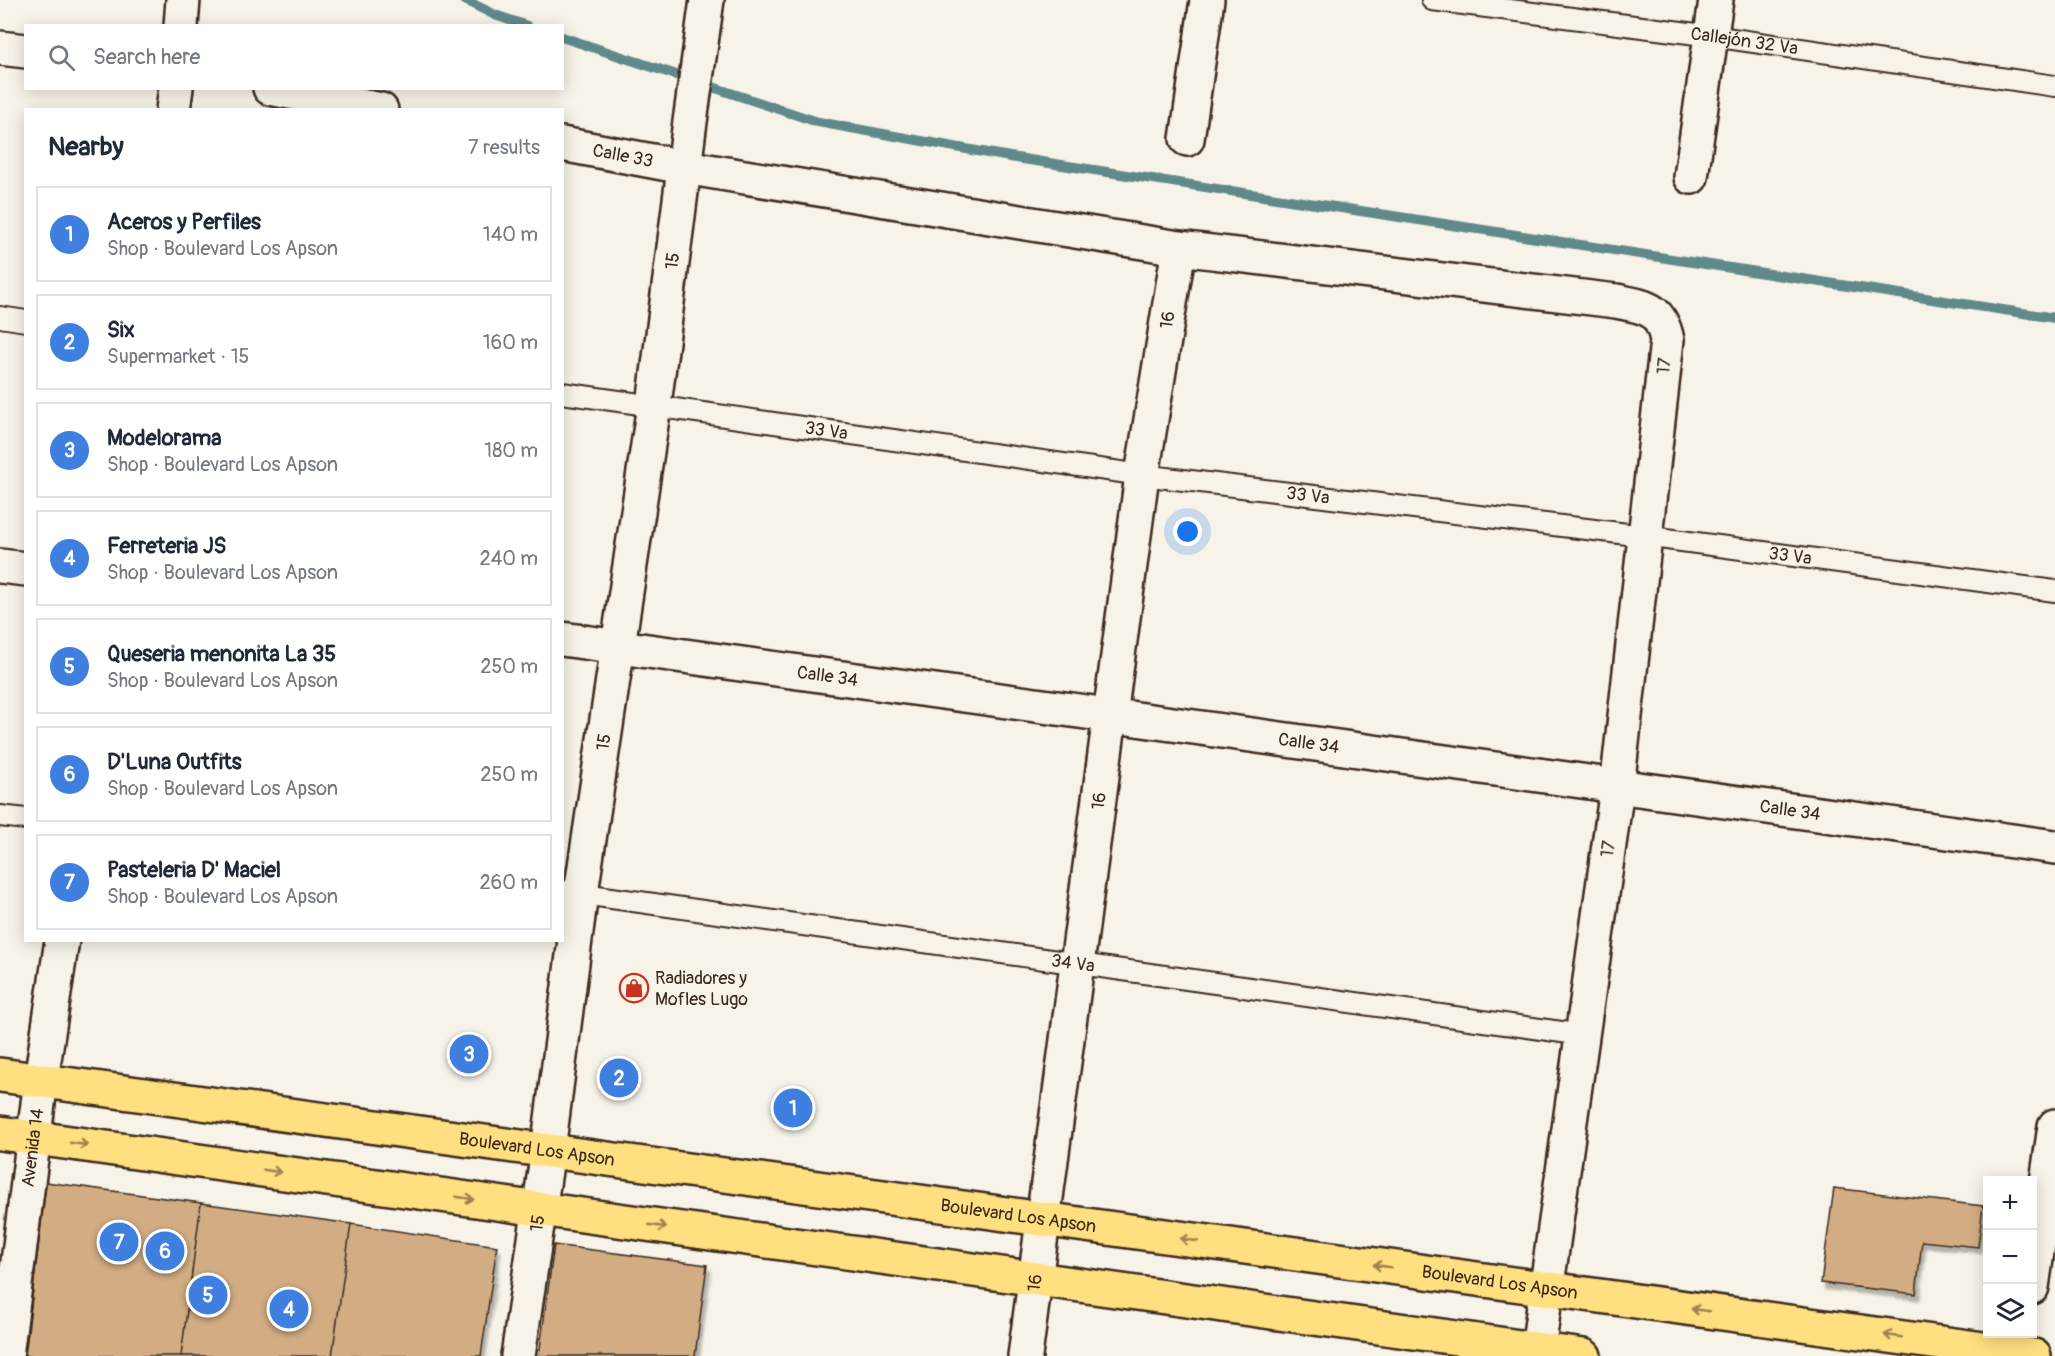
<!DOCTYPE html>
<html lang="en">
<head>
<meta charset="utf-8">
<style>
  body { margin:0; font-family:Pangolin,sans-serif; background:#f6f6f7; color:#1f2937 }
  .controls { position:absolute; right:18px; bottom:18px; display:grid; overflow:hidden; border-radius:0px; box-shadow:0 3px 15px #0003 }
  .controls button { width:54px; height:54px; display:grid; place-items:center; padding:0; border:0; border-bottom:2px solid #e0e1e3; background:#fff; color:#1f2937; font:30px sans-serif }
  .you { position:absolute; left:1188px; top:532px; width:21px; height:21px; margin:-15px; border:4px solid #fff; border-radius:50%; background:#1a73e8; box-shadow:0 0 0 9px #1a73e833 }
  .badge { display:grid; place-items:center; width:39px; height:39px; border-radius:50%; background:#c8321e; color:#fff; font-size:20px; font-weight:700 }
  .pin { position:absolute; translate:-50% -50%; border:3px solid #fff; box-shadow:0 2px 6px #0006 }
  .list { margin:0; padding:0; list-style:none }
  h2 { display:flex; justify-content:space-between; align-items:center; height:78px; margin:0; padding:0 24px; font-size:26px }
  h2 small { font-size:20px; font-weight:400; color:#747a83 }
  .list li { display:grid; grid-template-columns:39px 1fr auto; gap:18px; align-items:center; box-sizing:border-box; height:96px; margin:0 12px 12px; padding:0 12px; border:2px solid #e0e1e3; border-radius:0px }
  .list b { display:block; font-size:22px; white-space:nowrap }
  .list p { margin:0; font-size:20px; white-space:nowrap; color:#747a83 }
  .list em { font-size:20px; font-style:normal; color:#747a83 }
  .icon { flex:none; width:33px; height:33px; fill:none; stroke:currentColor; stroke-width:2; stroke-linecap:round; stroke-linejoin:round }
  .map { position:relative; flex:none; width:2055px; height:1356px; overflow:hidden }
  .search { position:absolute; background:#fff; box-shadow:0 3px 15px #0003; left:24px; top:24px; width:540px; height:66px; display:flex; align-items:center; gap:15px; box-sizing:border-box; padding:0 21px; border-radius:0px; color:#747a83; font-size:22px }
  .panel { position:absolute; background:#fff; box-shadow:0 3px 15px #0003; left:24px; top:108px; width:540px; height:834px; border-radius:0px }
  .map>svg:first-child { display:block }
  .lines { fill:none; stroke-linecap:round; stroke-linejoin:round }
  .stream { stroke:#60898b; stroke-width:10 }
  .building { fill:#d2ac83; stroke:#3b2a1e; stroke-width:1.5; filter:url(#shadow) }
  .service-casing { stroke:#3b2a1e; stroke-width:24 }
  .minor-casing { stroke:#3b2a1e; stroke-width:38 }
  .secondary-casing { stroke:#3b2a1e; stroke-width:38 }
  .primary-casing { stroke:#3b2a1e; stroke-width:38 }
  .service { stroke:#f7f3e8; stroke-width:20 }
  .minor { stroke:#f7f3e8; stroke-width:33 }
  .secondary { stroke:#f7f3e8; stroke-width:33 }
  .primary { stroke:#ffdf80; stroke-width:33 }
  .oneway { stroke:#9d844f }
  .labels { text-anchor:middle; stroke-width:4.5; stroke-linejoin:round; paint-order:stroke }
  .street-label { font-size:18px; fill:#3b2a1e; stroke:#f7f3e8 }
  .poi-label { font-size:18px; fill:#3b2a1e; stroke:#f7f3e8; text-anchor:start }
</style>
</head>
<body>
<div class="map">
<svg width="2055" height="1356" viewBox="0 0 2055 1356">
  <defs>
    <filter id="shadow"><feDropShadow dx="3.5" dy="6" stdDeviation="1.5" flood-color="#0004"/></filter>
  </defs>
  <rect width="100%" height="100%" fill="#f7f3e8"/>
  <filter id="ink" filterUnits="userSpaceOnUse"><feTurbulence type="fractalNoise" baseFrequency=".0167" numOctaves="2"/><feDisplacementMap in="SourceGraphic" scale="12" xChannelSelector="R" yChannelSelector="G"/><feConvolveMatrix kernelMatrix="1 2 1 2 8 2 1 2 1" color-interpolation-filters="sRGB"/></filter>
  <g filter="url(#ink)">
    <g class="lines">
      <path class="stream" d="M465 0 495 15 527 26
        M562 37 818 122 1010 157 2055 318"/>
    </g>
    <path class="building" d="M46 1182 201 1203 181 1356H25Z
      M1834 1188 1983 1206 1978 1247 1922 1241 1916 1294 1821 1283Z
      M201 1203 351 1224 332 1356H181Z
      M351 1224 497 1246 481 1356H332Z
      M554 1245 707 1265 695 1356H539Z"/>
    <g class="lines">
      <g class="service-casing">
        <g id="service">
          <path id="s1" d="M1432 0 1712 36 2055 86"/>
          <path d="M0 317 26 321"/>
          <path id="s2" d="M562 393 1142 475 1644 536 2055 591"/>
          <path d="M0 816 26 819"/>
          <path id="s3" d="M562 891 1583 1035"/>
        </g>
      </g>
      <g class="minor-casing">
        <g id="minor">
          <path d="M181 26 183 0"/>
          <path d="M0 48 26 51"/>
          <path d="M270 88 381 110"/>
          <path d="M173 110 176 88"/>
          <path d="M1187 139 1207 0"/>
          <path id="s4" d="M562 144 684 167 1179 248 1616 301C1646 307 1660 307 1667 340L1617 788 1537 1356"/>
          <path d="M1691 177 1716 0"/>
          <path d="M0 566 26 569"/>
          <path id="s5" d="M562 639 2055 847"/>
          <path id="s6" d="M6 1356 41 1080 62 940"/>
          <path id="s7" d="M518 1356 548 1150 581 893 654 405 689 129 707 0"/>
          <path id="s8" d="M1025 1356 1142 475 1179 248"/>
        </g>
      </g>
      <g class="secondary-casing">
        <path id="secondary" d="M2032 1287 2055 1126"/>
      </g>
      <g class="primary-casing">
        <g id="primary">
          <path id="s9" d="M0 1075 2034 1356"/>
          <path d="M0 1133 1584 1356"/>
        </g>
      </g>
      <use href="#service" class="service"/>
      <use href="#minor" class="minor"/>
      <use href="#secondary" class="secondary"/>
      <use href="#primary" class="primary"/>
    </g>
    <defs><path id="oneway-shaft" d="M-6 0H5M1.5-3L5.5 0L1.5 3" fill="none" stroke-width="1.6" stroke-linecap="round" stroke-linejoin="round" transform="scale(1.5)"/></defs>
    <g class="oneway">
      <use href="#oneway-shaft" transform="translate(79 1144) rotate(8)"/>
      <use href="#oneway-shaft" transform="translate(272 1171) rotate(8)"/>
      <use href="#oneway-shaft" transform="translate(465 1198) rotate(8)"/>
      <use href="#oneway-shaft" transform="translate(658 1226) rotate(8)"/>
      <use href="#oneway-shaft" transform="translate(1189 1240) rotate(-172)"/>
      <use href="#oneway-shaft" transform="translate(1382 1266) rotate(-172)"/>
      <use href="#oneway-shaft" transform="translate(1700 1310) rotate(-172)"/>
      <use href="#oneway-shaft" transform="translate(1893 1336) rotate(-172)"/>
    </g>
  </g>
  <defs>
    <g id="shop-ring" transform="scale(1.5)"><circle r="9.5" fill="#f7f3e8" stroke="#c8321e" stroke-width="1.5"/><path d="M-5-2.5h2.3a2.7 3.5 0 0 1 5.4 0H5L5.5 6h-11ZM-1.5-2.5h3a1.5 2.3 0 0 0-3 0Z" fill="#c8321e"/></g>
  </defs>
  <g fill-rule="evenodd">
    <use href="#shop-ring" x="634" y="988"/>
  </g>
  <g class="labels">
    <g class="street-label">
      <text dy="6" stroke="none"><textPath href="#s1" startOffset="315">Callejón 32 Va</textPath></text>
      <text dy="6" stroke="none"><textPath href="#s4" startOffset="62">Calle 33</textPath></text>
      <text dy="6" stroke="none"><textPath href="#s7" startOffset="1106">15</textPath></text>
      <text dy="6" stroke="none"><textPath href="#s8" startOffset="1046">16</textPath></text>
      <text transform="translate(1664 366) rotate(-84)" y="6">17</text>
      <text dy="6" stroke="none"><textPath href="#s2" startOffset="267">33 Va</textPath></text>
      <text dy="6" stroke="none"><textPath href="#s2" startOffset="753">33 Va</textPath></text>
      <text dy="6" stroke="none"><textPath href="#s2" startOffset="1239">33 Va</textPath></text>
      <text dy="6" stroke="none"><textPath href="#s5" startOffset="268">Calle 34</textPath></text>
      <text dy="6" stroke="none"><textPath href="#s7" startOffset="620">15</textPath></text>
      <text dy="6" stroke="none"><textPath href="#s5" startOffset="754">Calle 34</textPath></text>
      <text dy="6" stroke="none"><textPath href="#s8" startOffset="560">16</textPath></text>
      <text dy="6" stroke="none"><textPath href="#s5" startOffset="1240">Calle 34</textPath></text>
      <text transform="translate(1608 849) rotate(-82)" y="6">17</text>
      <text dy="6" stroke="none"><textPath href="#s3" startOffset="516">34 Va</textPath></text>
      <text dy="6" stroke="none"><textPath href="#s6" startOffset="210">Avenida 14</textPath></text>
      <text dy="6" stroke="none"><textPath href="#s9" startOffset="542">Boulevard Los Apson</textPath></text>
      <text dy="6" stroke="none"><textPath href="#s9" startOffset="1028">Boulevard Los Apson</textPath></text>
      <text dy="6" stroke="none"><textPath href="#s7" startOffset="134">15</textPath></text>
      <text dy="6" stroke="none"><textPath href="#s9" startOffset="1514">Boulevard Los Apson</textPath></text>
      <text dy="6" stroke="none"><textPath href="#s8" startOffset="74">16</textPath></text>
    </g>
    <g class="poi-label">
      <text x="655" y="984">Radiadores y<tspan x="655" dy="21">Mofles Lugo</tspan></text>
    </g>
  </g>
</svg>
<div class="controls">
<button>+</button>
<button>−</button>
<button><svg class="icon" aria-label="layers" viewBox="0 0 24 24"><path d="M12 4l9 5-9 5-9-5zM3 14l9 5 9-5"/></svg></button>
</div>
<div class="you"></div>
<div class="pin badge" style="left:793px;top:1108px;background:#3f7fe0">1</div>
<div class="pin badge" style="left:619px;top:1078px;background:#3f7fe0">2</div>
<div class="pin badge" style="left:469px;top:1054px;background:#3f7fe0">3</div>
<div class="pin badge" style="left:289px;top:1309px;background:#3f7fe0">4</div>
<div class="pin badge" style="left:208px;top:1295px;background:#3f7fe0">5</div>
<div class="pin badge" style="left:165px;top:1251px;background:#3f7fe0">6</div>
<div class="pin badge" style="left:119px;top:1242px;background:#3f7fe0">7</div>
<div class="search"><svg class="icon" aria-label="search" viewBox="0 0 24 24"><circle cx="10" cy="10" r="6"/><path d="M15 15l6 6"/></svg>Search here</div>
<section class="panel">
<h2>Nearby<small>7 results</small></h2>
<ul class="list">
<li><span class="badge" style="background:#3f7fe0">1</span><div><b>Aceros y Perfiles</b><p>Shop · Boulevard Los Apson</p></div><em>140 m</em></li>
<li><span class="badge" style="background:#3f7fe0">2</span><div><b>Six</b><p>Supermarket · 15</p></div><em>160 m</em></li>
<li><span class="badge" style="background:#3f7fe0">3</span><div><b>Modelorama</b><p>Shop · Boulevard Los Apson</p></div><em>180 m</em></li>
<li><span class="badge" style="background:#3f7fe0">4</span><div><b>Ferreteria JS</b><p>Shop · Boulevard Los Apson</p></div><em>240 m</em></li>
<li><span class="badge" style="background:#3f7fe0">5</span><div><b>Queseria menonita La 35</b><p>Shop · Boulevard Los Apson</p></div><em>250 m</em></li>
<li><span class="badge" style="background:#3f7fe0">6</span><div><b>D'Luna Outfits</b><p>Shop · Boulevard Los Apson</p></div><em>250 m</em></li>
<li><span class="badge" style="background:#3f7fe0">7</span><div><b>Pasteleria D' Maciel</b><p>Shop · Boulevard Los Apson</p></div><em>260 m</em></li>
</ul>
</section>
</div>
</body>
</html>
